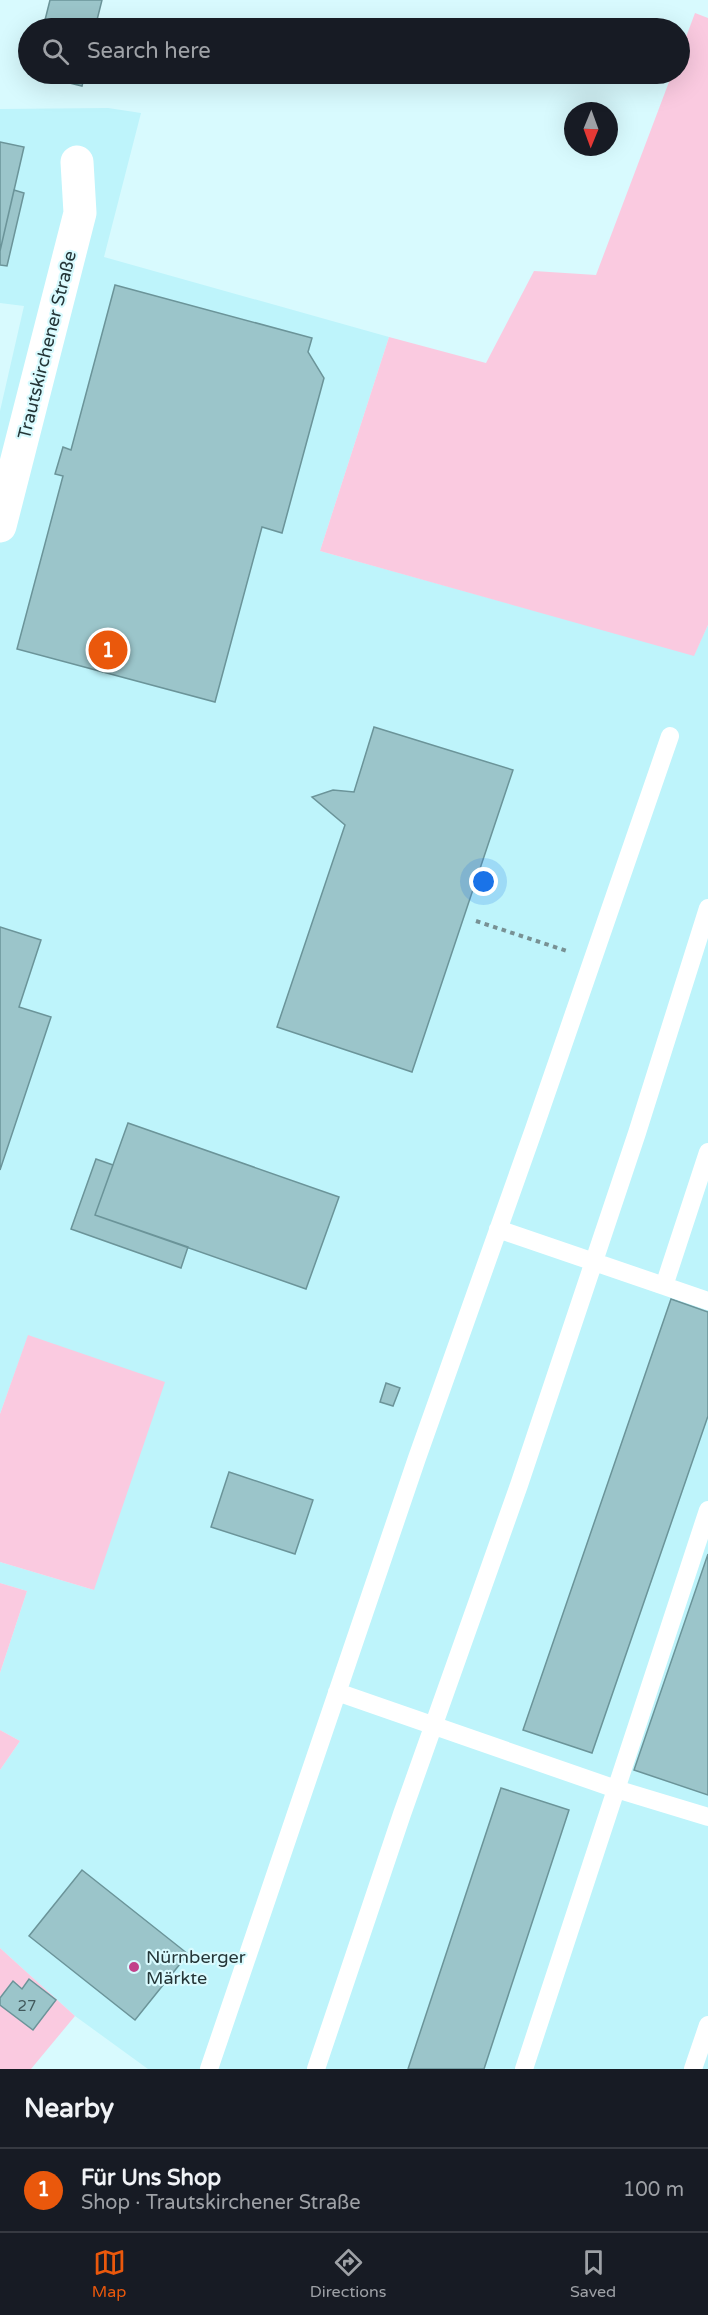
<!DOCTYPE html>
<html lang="en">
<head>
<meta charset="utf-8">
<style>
  body { margin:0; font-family:"Varela Round",sans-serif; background:#20242c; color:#f1f3f6 }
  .compass { position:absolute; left:564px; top:102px; width:54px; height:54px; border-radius:50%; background:#171b24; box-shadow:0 6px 24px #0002; rotate:181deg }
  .you { position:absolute; left:484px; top:882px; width:21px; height:21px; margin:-15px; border:4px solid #fff; border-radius:50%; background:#1a73e8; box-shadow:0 0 0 9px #1a73e833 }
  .badge { display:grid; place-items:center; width:39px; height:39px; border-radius:50%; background:#ea580c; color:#fff; font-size:20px; font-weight:700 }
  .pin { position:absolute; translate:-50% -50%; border:3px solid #fff; box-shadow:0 2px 6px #0006 }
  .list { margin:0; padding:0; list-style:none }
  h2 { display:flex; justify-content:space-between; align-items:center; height:78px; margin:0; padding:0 24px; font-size:26px }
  h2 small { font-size:20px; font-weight:400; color:#9ea1a6 }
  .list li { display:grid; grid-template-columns:39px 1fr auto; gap:18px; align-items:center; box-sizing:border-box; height:84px; padding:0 24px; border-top:2px solid #363941 }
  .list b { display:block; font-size:22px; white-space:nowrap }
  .list p { margin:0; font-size:20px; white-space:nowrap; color:#9ea1a6 }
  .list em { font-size:20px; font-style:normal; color:#9ea1a6 }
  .icon { flex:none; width:33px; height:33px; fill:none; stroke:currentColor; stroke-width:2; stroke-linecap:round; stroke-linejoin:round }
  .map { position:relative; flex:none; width:708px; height:2069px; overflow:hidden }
  .search { position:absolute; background:#171b24; box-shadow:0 6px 24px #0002; left:18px; right:18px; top:18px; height:66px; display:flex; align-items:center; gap:15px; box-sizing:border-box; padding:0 21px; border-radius:33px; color:#9ea1a6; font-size:22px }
  .sheet { height:162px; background:#171b24 }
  nav { display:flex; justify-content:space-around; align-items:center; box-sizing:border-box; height:84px; border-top:2px solid #363941; background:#171b24; font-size:16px; color:#9ea1a6 }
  nav a { display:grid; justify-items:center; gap:3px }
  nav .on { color:#ea580c }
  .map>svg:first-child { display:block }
  .built { fill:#bef4fb }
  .green { fill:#facae0 }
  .building { fill:#9bc5ca; stroke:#6b9499; stroke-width:1.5 }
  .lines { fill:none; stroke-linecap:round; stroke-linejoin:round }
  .path { stroke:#789194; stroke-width:4; stroke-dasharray:4.5 4.5; stroke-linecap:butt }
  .lane { stroke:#fff; stroke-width:18 }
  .street { stroke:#fff; stroke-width:33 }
  .poi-dot { fill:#c2418a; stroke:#d8fafe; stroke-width:2 }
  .labels { text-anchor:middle; stroke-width:4.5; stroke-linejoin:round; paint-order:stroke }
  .number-label { font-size:15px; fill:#42595c }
  .street-label { font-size:18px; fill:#243537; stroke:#d8fafe }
  .poi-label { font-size:18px; fill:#243537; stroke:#d8fafe; text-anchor:start }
</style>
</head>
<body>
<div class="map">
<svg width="708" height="2069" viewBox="0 0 708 2069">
  <rect width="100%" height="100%" fill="#d8fafe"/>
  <path class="built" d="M108 108 141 113 104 257 389 337 320 551 694 655 708 625V2069H148L75 2016 0 1948V1770L20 1741 0 1730V1673L27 1591 0 1583V1562L94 1590 28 1336 0 1414V411L24 306 0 303V109Z"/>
  <path class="green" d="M695 13 708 18V625L694 656 320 551 389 337 486 363 534 271 596 275 672 74H680V53Z
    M28 1335 165 1382 94 1590 0 1562V1414Z
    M0 1583 27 1591 0 1673Z
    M0 1730 20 1741 0 1770Z
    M0 1948 75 2016 31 2069H0Z"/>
  <path class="building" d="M50 0H102L95 28H43Z
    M33 74H85L82 86Z
    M0 142 24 147 0 251Z
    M14 190 24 193 7 266 0 265V251Z
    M115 285 312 338 308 352 324 378 282 533 262 527 215 702 17 649 63 476 55 474 63 447 71 450Z
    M374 727 513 770 412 1072 277 1027 345 825 312 797 333 790 354 792Z
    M0 927 41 940 19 1007 51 1017 0 1170Z
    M128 1123 339 1197 306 1289 95 1215Z
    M96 1159 113 1165 95 1215 188 1247 181 1268 71 1229Z
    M671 1299 708 1312V1416L592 1753 523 1730Z
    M386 1383 400 1388 393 1406 380 1402Z
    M229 1472 313 1500 295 1554 211 1527Z
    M708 1554V1795L634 1770Z
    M501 1788 569 1810 484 2069H408Z
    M82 1870 188 1954 135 2020 29 1936Z
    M29 1979 56 2000 33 2030 0 2005V1998L13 1981 22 1989Z"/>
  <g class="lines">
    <path class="path" d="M476 921 570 952"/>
    <path class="lane" d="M498 1229 708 1301
      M664 1286 708 1152
      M337 1692 616 1789 708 1817
      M209 2069 417 1458 534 1129 670 736
      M316 2069 402 1814 519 1485 637 1133 708 908
      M524 2069 708 1510
      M693 2069 708 2025"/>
    <path class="street" d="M0 526 80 213 77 162"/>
  </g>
  <circle class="poi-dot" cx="134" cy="1967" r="6"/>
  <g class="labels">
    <g class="number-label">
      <text x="27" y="2011">27</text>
    </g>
    <g class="street-label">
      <text transform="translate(47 345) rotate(-76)" y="6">Trautskirchener Straße</text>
    </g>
    <g class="poi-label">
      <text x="146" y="1963">Nürnberger<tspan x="146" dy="21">Märkte</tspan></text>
    </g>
  </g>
</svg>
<svg class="compass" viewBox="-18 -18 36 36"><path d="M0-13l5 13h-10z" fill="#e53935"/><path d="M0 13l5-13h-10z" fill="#9ea1a6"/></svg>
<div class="you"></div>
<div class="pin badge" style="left:108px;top:650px">1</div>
<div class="search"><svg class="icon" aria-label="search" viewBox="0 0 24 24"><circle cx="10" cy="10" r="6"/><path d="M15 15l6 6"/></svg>Search here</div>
</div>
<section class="sheet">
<h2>Nearby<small></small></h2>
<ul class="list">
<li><span class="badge">1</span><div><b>Für Uns Shop</b><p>Shop · Trautskirchener Straße</p></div><em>100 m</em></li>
</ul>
</section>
<nav>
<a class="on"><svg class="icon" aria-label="map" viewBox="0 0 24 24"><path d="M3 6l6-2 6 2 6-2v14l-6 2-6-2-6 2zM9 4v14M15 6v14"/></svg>Map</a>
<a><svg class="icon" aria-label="directions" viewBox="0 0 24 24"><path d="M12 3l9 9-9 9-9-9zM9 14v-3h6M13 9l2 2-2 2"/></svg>Directions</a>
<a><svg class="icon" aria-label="saved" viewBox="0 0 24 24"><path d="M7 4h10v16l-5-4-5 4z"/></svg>Saved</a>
</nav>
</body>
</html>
